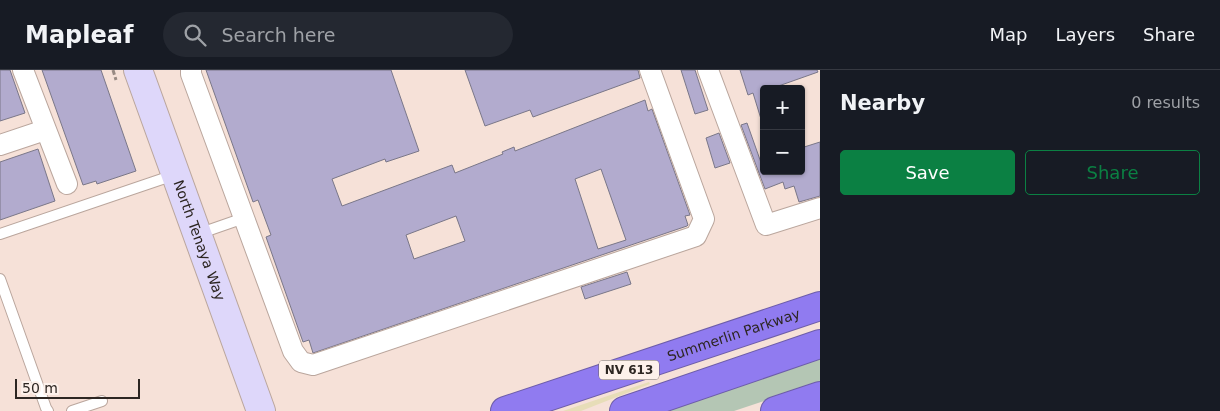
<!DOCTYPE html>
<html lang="en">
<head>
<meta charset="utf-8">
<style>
  body { margin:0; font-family:"DejaVu Sans",sans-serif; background:#242831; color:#f1f3f6 }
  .controls { position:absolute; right:15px; top:15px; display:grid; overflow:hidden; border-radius:5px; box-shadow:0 1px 4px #0004 }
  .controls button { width:45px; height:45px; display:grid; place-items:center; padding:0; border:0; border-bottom:1px solid #363941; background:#171b24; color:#f1f3f6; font:25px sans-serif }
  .scale { position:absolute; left:15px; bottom:12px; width:125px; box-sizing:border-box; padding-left:5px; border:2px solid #2d2622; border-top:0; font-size:14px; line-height:18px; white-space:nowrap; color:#2d2622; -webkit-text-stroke:4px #fdf1eb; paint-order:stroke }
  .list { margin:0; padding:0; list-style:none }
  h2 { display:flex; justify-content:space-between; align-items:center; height:65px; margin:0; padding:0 20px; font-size:21px }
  h2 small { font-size:16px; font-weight:400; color:#9ea1a6 }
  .actions { display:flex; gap:10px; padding:15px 20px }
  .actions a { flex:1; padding:11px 0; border:1px solid #0b8043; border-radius:5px; text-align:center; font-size:18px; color:#0b8043 }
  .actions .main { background:#0b8043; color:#fff }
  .icon { flex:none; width:28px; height:28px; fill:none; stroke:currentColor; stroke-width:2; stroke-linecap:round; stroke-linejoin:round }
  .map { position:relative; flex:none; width:820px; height:341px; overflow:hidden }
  header { display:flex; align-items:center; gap:30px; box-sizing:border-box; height:70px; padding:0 25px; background:#171b24; border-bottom:1px solid #363941 }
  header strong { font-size:24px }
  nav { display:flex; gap:28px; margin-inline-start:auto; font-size:18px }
  .search { width:350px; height:45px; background:#242831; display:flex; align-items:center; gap:12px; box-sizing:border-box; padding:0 18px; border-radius:28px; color:#9ea1a6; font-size:19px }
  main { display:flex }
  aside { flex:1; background:#171b24 }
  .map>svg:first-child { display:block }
  .green { fill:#b4c6b4 }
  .sand { fill:#e7ddb8 }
  .building { fill:#b2abce; stroke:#7a7788; fill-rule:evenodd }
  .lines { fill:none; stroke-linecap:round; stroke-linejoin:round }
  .lane-casing { stroke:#baa69d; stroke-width:12 }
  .street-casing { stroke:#baa69d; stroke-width:22 }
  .secondary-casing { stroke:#baa69d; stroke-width:30 }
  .highway-casing { stroke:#6d5da8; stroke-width:30 }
  .path { stroke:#988a83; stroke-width:3; stroke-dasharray:5 2.5; stroke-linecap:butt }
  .lane { stroke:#fff; stroke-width:10 }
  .street { stroke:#fff; stroke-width:20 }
  .secondary { stroke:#ded7fa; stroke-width:28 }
  .highway { stroke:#907bf0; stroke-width:28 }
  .labels { text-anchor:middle; stroke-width:4; stroke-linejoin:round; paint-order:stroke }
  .shield { fill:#fdf1eb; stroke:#6b635e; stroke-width:1 }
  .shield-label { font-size:12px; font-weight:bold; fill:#2d2622 }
  .street-label { font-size:14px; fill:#2d2622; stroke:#fdf1eb }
</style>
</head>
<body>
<header>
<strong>Mapleaf</strong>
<div class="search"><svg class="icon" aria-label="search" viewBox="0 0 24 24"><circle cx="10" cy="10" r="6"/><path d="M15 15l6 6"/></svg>Search here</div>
<nav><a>Map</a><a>Layers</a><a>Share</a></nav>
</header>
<main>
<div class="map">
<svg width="820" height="341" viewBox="0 0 820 341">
  <rect width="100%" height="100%" fill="#f6e1d8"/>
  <path class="green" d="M820 287V312L734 341H664Z"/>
  <path class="sand" d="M649 312 650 314 581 341H563Z"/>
  <path class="building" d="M0 0H10L25 43 0 51Z
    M42 0H101L136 101 97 114 96 111 83 115Z
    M206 0H391L419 81 386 92 385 89 332 109 342 136 452 95 455 103 503 84 502 82 514 77 515 81 645 30 648 41 652 39 690 145 685 146 688 155 687 156 313 283 309 270 303 272 266 167 271 165 258 130 253 132ZM601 99 626 170 598 179 575 109ZM456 146 465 171 414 189 406 165Z
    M465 0H638L640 8 533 47 530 40 485 56Z
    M681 0H695L708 40 695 44Z
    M740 0H817L818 2 770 19H764V48L761 49 753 23 748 25Z
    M747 53 764 101H801V78L820 72V126L799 132 794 116 785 119 783 112 765 119 741 55Z
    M719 63 730 93 715 98 706 68Z
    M38 79 55 131 0 150V92Z
    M627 202 631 214 585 229 581 217Z"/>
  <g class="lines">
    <g class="lane-casing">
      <path id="lane" d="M0 164 174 105
        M198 164 244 148
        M0 209 46 338 48 341
        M72 341 102 331"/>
    </g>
    <g class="street-casing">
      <path id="street" d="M23 0 67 114
        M191 0V4L293 281 301 292 313 295 696 166 704 149 650 0
        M708 0 766 155 820 138
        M0 75 45 60"/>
    </g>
    <g class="secondary-casing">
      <g id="secondary">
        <path id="s1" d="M138 0 261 341"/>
      </g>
    </g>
    <g class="highway-casing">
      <g id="highway">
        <path id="s2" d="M505 341 820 236"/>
        <path d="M624 341 820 274"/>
        <path d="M775 341 820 326"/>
      </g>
    </g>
    <path class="path" d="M113 0 116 10"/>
    <use href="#lane" class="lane"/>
    <use href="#street" class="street"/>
    <use href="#secondary" class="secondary"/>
    <use href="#highway" class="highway"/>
  </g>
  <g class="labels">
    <rect class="shield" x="599" y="290.5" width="60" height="19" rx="4"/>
    <g class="shield-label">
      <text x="629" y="304">NV 613</text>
    </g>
    <g class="street-label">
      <text dy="5" stroke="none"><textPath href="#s1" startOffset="181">North Tenaya Way</textPath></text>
      <text dy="5" stroke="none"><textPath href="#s2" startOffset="241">Summerlin Parkway</textPath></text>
    </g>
  </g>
</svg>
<div class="controls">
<button>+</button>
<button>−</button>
</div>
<div class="scale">50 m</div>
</div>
<aside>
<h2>Nearby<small>0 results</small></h2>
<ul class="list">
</ul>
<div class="actions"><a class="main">Save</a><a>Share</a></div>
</aside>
</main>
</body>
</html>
